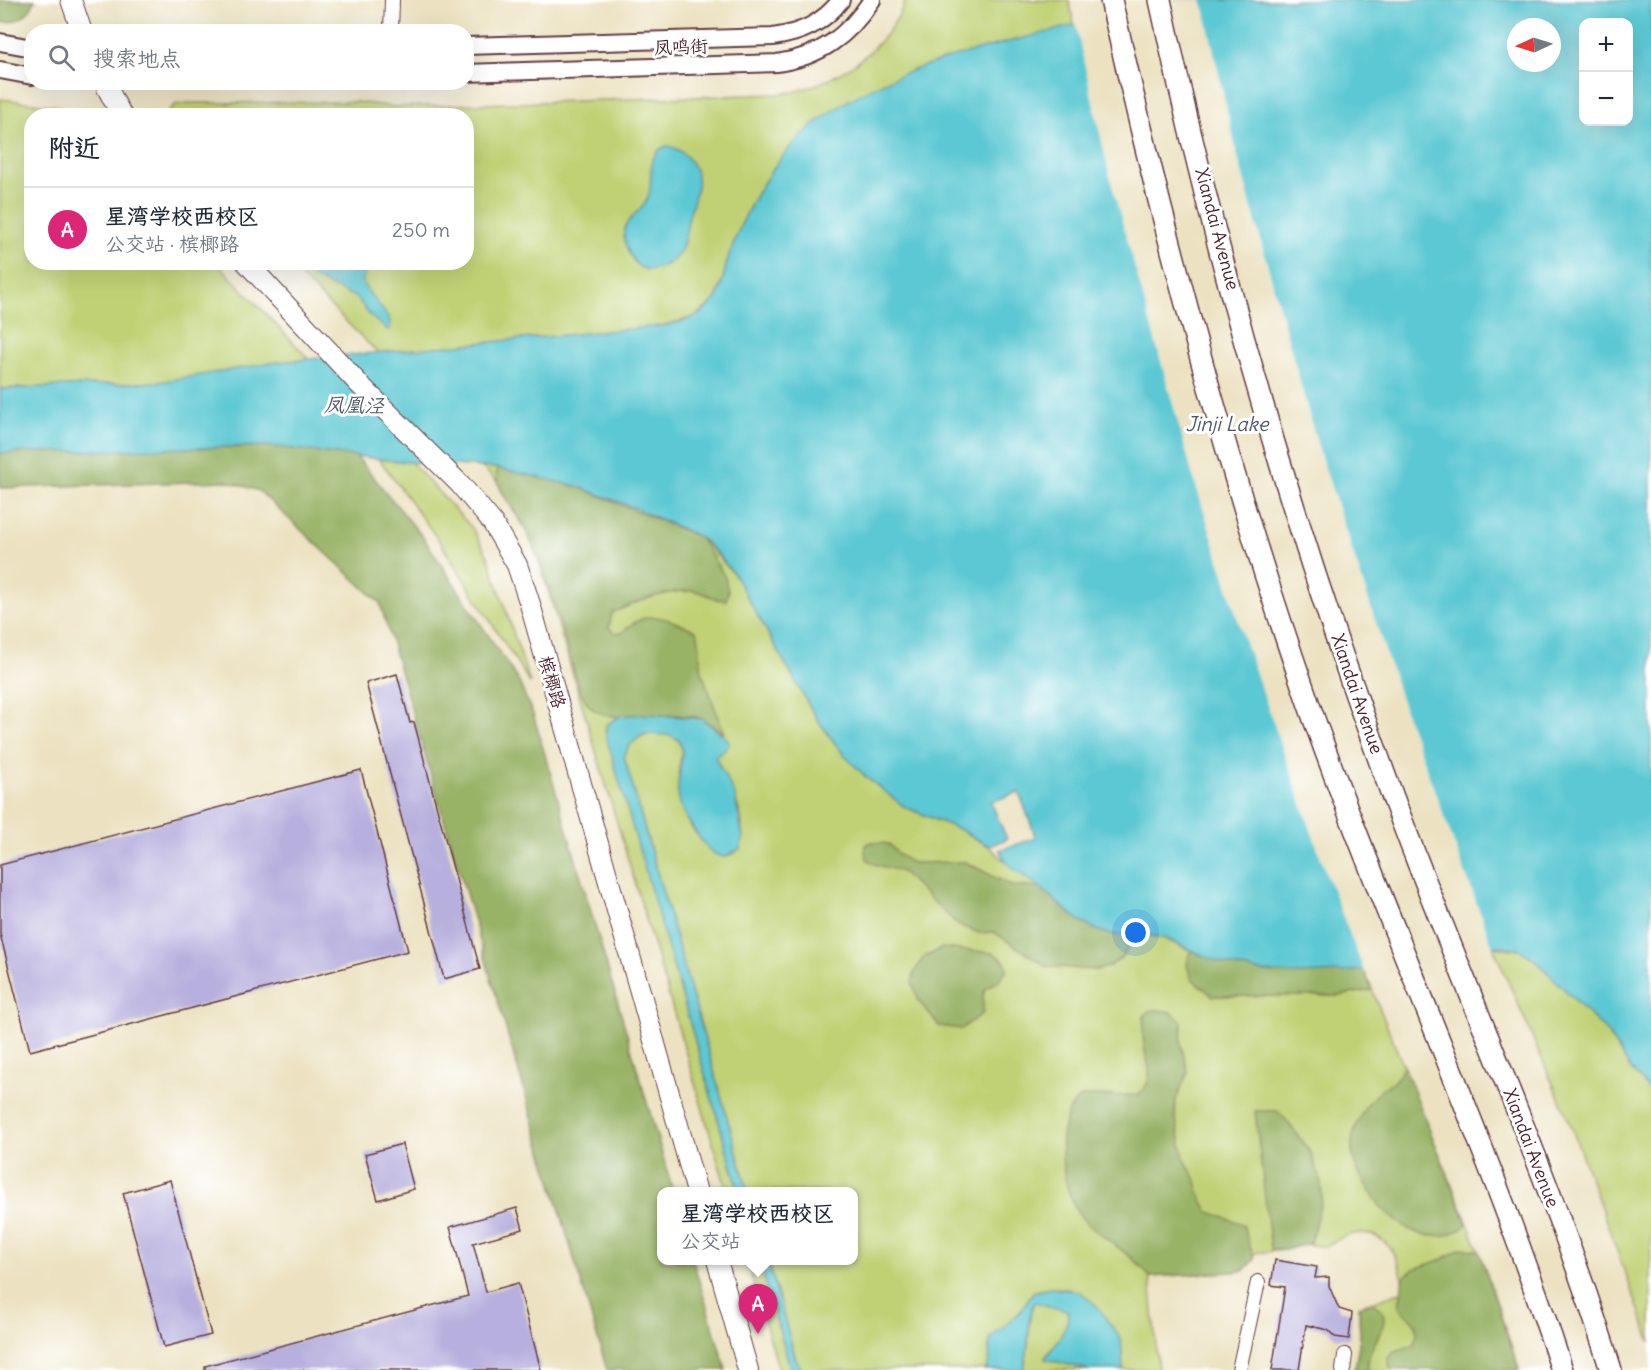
<!DOCTYPE html>
<html lang="zh">
<head>
<meta charset="utf-8">
<style>
  body { margin:0; font-family:Delius,"LXGW WenKai TC",sans-serif; background:#f2f2f3; color:#1f2937 }
  .controls { position:absolute; right:18px; top:18px; display:grid; overflow:hidden; border-radius:12px; box-shadow:0 6px 24px #0002 }
  .controls button { width:54px; height:54px; display:grid; place-items:center; padding:0; border:0; border-bottom:2px solid #e0e1e3; background:#fff; color:#1f2937; font:30px sans-serif }
  .compass { position:absolute; left:1507px; top:18px; width:54px; height:54px; border-radius:50%; background:#fff; box-shadow:0 6px 24px #0002; rotate:266deg }
  .you { position:absolute; left:1136px; top:933px; width:21px; height:21px; margin:-15px; border:4px solid #fff; border-radius:50%; background:#1a73e8; box-shadow:0 0 0 9px #1a73e833 }
  .badge { display:grid; place-items:center; width:39px; height:39px; border-radius:50%; background:#db2777; color:#fff; font-size:20px; font-weight:700 }
  .pin { position:absolute; translate:-50% -50px; filter:drop-shadow(0 2px 3px #0008) }
  .pin::after { content:''; position:absolute; top:32px; width:21px; height:18px; background:inherit; clip-path:polygon(0 0,100% 0,50% 100%) }
  .popup { position:absolute; left:657px; top:1187px; width:201px; height:78px; box-sizing:border-box; display:grid; place-content:center; border-radius:12px; background:#fff; filter:drop-shadow(0 2px 4px #0005); font-size:20px; white-space:nowrap; color:#747a83 }
  .popup b { font-size:22px; color:#1f2937 }
  .popup::after { content:''; position:absolute; left:50%; top:100%; margin-left:-12px; border:12px solid transparent; border-top-color:#fff }
  .list { margin:0; padding:0; list-style:none }
  h2 { display:flex; justify-content:space-between; align-items:center; height:78px; margin:0; padding:0 24px; font-size:26px }
  h2 small { font-size:20px; font-weight:400; color:#747a83 }
  .list li { display:grid; grid-template-columns:39px 1fr auto; gap:18px; align-items:center; box-sizing:border-box; height:84px; padding:0 24px; border-top:2px solid #e0e1e3 }
  .list b { display:block; font-size:22px; white-space:nowrap }
  .list p { margin:0; font-size:20px; white-space:nowrap; color:#747a83 }
  .list em { font-size:20px; font-style:normal; color:#747a83 }
  .icon { flex:none; width:33px; height:33px; fill:none; stroke:currentColor; stroke-width:2; stroke-linecap:round; stroke-linejoin:round }
  .map { position:relative; flex:none; width:1651px; height:1370px; overflow:hidden }
  .search { position:absolute; background:#fff; box-shadow:0 6px 24px #0002; left:24px; top:24px; width:450px; height:66px; display:flex; align-items:center; gap:15px; box-sizing:border-box; padding:0 21px; border-radius:24px; color:#747a83; font-size:22px }
  .panel { position:absolute; background:#fff; box-shadow:0 6px 24px #0002; left:24px; top:108px; width:450px; height:162px; border-radius:24px }
  .map>svg:first-child { display:block }
  .green { fill:#c0d174; stroke:#857850; stroke-width:1.5 }
  .forest { fill:#98b366; stroke:#716948; stroke-width:1.5 }
  .water { fill:#5cc8d3; stroke:#53747f; stroke-width:1.5; fill-rule:evenodd }
  .pier { fill:#ece2c1 }
  .building { fill:#b7b0de }
  .lines { fill:none; stroke-linecap:round; stroke-linejoin:round }
  .minor-casing { stroke:#623c42; stroke-width:16 }
  .tertiary-casing { stroke:#623c42; stroke-width:20 }
  .secondary-casing { stroke:#623c42; stroke-width:22 }
  .primary-casing { stroke:#623c42; stroke-width:24 }
  .minor { stroke:#fff; stroke-width:14 }
  .tertiary { stroke:#fff; stroke-width:16 }
  .secondary { stroke:#fff; stroke-width:20 }
  .primary { stroke:#fff; stroke-width:21 }
  .labels { text-anchor:middle; stroke-width:6; stroke-linejoin:round; paint-order:stroke }
  .street-label { font-size:18px; fill:#4a1f2b; stroke:#fff }
  .water-label { font-size:20px; font-style:italic; fill:#505a66; stroke:#fff }
</style>
</head>
<body>
<div class="map">
<svg width="1651" height="1370" viewBox="0 0 1651 1370">
  <rect width="100%" height="100%" fill="#fff"/>
  <filter id="ink" filterUnits="userSpaceOnUse"><feTurbulence type="fractalNoise" baseFrequency=".0167" numOctaves="2"/><feDisplacementMap in="SourceGraphic" scale="12" xChannelSelector="R" yChannelSelector="G"/><feConvolveMatrix kernelMatrix="1 2 1 2 8 2 1 2 1" color-interpolation-filters="sRGB"/></filter>
  <filter id="wash" filterUnits="userSpaceOnUse"><feTurbulence type="fractalNoise" baseFrequency=".008" numOctaves="4" result="noise"/><feDisplacementMap in="SourceGraphic" scale="24" xChannelSelector="R" yChannelSelector="G"/><feGaussianBlur stdDeviation="1.35" result="paint"/><feColorMatrix in="noise" values="0 0 0 0 0 0 0 0 0 0 0 0 0 0 0 0 0 1.4 0 .05"/><feComposite in="paint" operator="in"/></filter>
  <g filter="url(#wash)">
    <rect width="100%" height="100%" fill="#ece2c1"/>
    <path class="green" d="M906 0H1069L1074 25 915 70 856 98 818 121 764 182 751 204 735 239 716 300 694 317 661 326 378 353 287 263 466 262V116H166L174 105 186 103 357 102 395 107 782 94C834 85 886 51 906 0Z
      M0 99 58 106 76 115 32 116V262L217 263 309 359 159 382 0 389Z
      M379 459 411 462 472 528 488 556 530 683 440 542Z
      M480 466 497 468 700 537 734 574 817 719 844 755 866 777 905 807 961 830 989 846 1002 859 1138 933 1165 939 1200 955 1315 974 1364 970 1479 1251 1519 1370H1355L1360 1338 1359 1306 1403 1291C1402 1243 1369 1215 1326 1247L1304 1244 1285 1250 1254 1253V1259L1243 1271 1150 1277 1158 1370H1123C1123 1361 1119 1352 1116 1343 1102 1302 1078 1278 1033 1292L1020 1312 991 1338C986 1349 994 1359 985 1370H802L796 1360 768 1261 854 1260V1192L748 1191 624 756C631 734 662 724 679 741 684 750 680 758 679 768 676 813 688 833 724 857L735 853C755 812 726 793 715 757L725 750 690 716 678 715 605 730 739 1192 727 1191 537 554C522 523 508 487 480 466Z
      M1493 947 1520 950 1533 958 1607 1032 1630 1068 1651 1091V1343L1570 1123Z
      M747 1261H759L791 1370H779Z
      M1035 1302 1068 1311C1071 1327 1054 1345 1045 1358L1090 1370H1023C1031 1353 1027 1310 1035 1302Z"/>
    <path class="forest" d="M0 0H35C30 15 16 24 0 22Z
      M268 446 356 456 422 536 518 680 533 714 673 1191 662 1192V1260L693 1261 726 1370H607L380 603 259 491 227 481 0 488V453Z
      M497 468 576 486 700 537 725 577 728 592 726 600C713 601 706 592 694 591 664 590 640 601 612 613L609 628 615 633H622C647 606 667 619 695 630L698 634 702 672 724 733C715 728 706 720 696 717 666 710 616 725 594 710 587 706 585 698 580 692 564 637 550 580 525 529 516 511 493 488 497 468Z
      M872 842 889 844 899 855 912 863 965 862 1012 886 1041 888C1072 917 1094 937 1138 933L1121 958 1108 967 1095 970 1046 966 994 932 979 933 958 925 903 873C889 864 862 871 865 845Z
      M942 948 994 953 1005 962 1007 969 999 981 986 988 983 995V1013L961 1029 939 1026 919 1001 912 983 914 973 923 958Z
      M1193 951C1245 978 1307 974 1364 970L1372 990 1339 996H1213L1192 979 1187 966 1189 954Z
      M1157 1010 1171 1012 1182 1022 1181 1044 1188 1072 1176 1100 1175 1115 1184 1158 1195 1178 1201 1199 1209 1212 1243 1224 1254 1259 1243 1271 1150 1277C1134 1256 1110 1243 1090 1226 1066 1207 1056 1151 1065 1123 1069 1110 1073 1099 1086 1096L1139 1095C1157 1076 1147 1067 1144 1046 1143 1036 1143 1026 1144 1016L1149 1011Z
      M1403 1063 1467 1224C1455 1236 1436 1238 1420 1234 1403 1229 1379 1208 1371 1193 1364 1182 1353 1165 1352 1151 1350 1130 1365 1103 1381 1090 1392 1082 1402 1078 1403 1063Z
      M1255 1111H1277L1283 1116 1311 1153 1321 1183 1322 1199 1310 1243 1285 1250H1271Z
      M1462 1248 1479 1251 1519 1370H1392L1389 1365 1388 1357 1394 1351 1413 1346 1417 1334 1415 1323 1399 1307 1403 1278 1414 1269 1443 1259Z
      M1371 1302 1383 1311C1389 1332 1365 1346 1368 1370H1355L1360 1338 1359 1306Z"/>
    <path class="water" d="M1149 0H1651V1091L1630 1068 1607 1032 1533 958C1526 953 1518 948 1509 947 1468 942 1404 966 1361 970 1316 975 1266 977 1222 963 1201 956 1183 945 1163 938 1147 933 1134 936 1119 935 1087 933 1064 908 1042 889 1029 877 1004 868 1000 850L1036 838 1019 792 991 802 1007 839 989 846 961 830 905 807 866 777 844 755 817 719 734 574 716 552 700 537 633 507 576 486 496 468 396 461 268 446 0 453V389L159 382 277 362 661 326C680 323 700 318 713 302 723 291 724 269 729 255 745 211 767 169 801 136 895 48 1036 47 1149 0ZM1584 22H1628V122H1584ZM1516 27H1552V63H1516Z
      M667 146C675 147 681 151 687 157 707 179 693 197 688 221 686 231 685 243 680 252 672 266 645 278 634 261 628 253 623 241 624 231 627 216 646 209 649 194 653 177 646 152 667 146Z
      M301 263H369L363 279 364 286 389 318 391 327 388 330 370 316 357 298 315 279Z
      M650 714 702 719 728 739 729 745 715 757 735 795 743 837 740 849 724 857C711 855 704 845 697 834 687 819 677 806 678 787 678 772 686 754 679 740L670 735 643 734 629 746 624 756 748 1191H739L606 736V725L620 716Z
      M759 1261H768L796 1360 802 1370H791Z
      M1050 1288 1079 1291 1097 1306 1121 1339 1123 1370H1090L1045 1359C1053 1346 1071 1327 1068 1311L1035 1302C1026 1311 1031 1353 1023 1370H985C994 1359 986 1349 991 1338L1020 1312 1033 1292Z"/>
    <path class="pier" d="M1142 0H1202L1238 158 1318 447 1407 717 1494 950 1365 973 1328 878 1245 642 1192 473 1110 178 1075 22Z"/>
    <g id="blocks">
      <path class="building" d="M397 674 410 723 414 722 480 969 444 979 366 683Z
        M361 770 408 951 30 1051 0 934V865Z
        M402 1144 414 1189 378 1200 365 1154Z
        M170 1180 211 1335 164 1347 123 1193Z
        M517 1208 523 1229 473 1243 486 1292 518 1283 541 1370H205V1366L468 1296 450 1227Z
        M1275 1260 1317 1267 1315 1278 1329 1277V1286L1339 1309 1352 1313 1349 1339 1335 1337 1328 1330 1306 1325 1299 1370H1272L1285 1287 1271 1285Z"/>
    </g>
  </g>
  <g filter="url(#ink)">
    <use href="#blocks" fill-opacity="0" stroke="#623c42" stroke-width="1.5"/>
    <g class="lines">
      <g class="minor-casing">
        <path id="minor" d="M391 32 392 0
          M1239 1370 1258 1282
          M1343 1370 1345 1355"/>
      </g>
      <g class="tertiary-casing">
        <path id="tertiary" d="M0 42 32 48
          M466 46 773 37C802 33 823 23 841 0
          M0 70 32 76
          M466 73 777 63C820 57 848 36 872 0"/>
      </g>
      <g class="secondary-casing">
        <path id="secondary" d="M71 0 82 32
          M104 82 122 116
          M246 262 359 384 460 484 492 522 517 565 530 604 697 1192
          M717 1260 748 1370"/>
      </g>
      <g class="primary-casing">
        <path id="primary" d="M1111 0C1165 238 1228 475 1309 705 1388 929 1489 1144 1562 1370
          M1160 0C1218 269 1298 543 1394 800 1465 991 1551 1176 1611 1370"/>
      </g>
      <use href="#minor" class="minor"/>
      <use href="#tertiary" class="tertiary"/>
      <use href="#secondary" class="secondary"/>
      <use href="#primary" class="primary"/>
    </g>
  </g>
  <g class="labels">
    <g class="street-label">
      <text transform="translate(681 47) rotate(-2)" y="6">凤鸣街</text>
      <text transform="translate(1217 229) rotate(75)" y="6">Xiandai Avenue</text>
      <text transform="translate(552 682) rotate(74)" y="6">槟榔路</text>
      <text transform="translate(1357 694) rotate(71)" y="6">Xiandai Avenue</text>
      <text transform="translate(1531 1148) rotate(69)" y="6">Xiandai Avenue</text>
    </g>
    <g class="water-label">
      <text transform="translate(354 405) rotate(1)" y="7">凤凰泾</text>
      <text x="1227" y="431">Jinji Lake</text>
    </g>
  </g>
</svg>
<div class="controls">
<button>+</button>
<button>−</button>
</div>
<svg class="compass" viewBox="-18 -18 36 36"><path d="M0-13l5 13h-10z" fill="#e53935"/><path d="M0 13l5-13h-10z" fill="#747a83"/></svg>
<div class="you"></div>
<div class="pin badge" style="left:758px;top:1334px">A</div>
<div class="popup"><b>星湾学校西校区</b>公交站</div>
<div class="search"><svg class="icon" aria-label="search" viewBox="0 0 24 24"><circle cx="10" cy="10" r="6"/><path d="M15 15l6 6"/></svg>搜索地点</div>
<section class="panel">
<h2>附近<small></small></h2>
<ul class="list">
<li><span class="badge">A</span><div><b>星湾学校西校区</b><p>公交站 · 槟榔路</p></div><em>250 m</em></li>
</ul>
</section>
</div>
</body>
</html>
